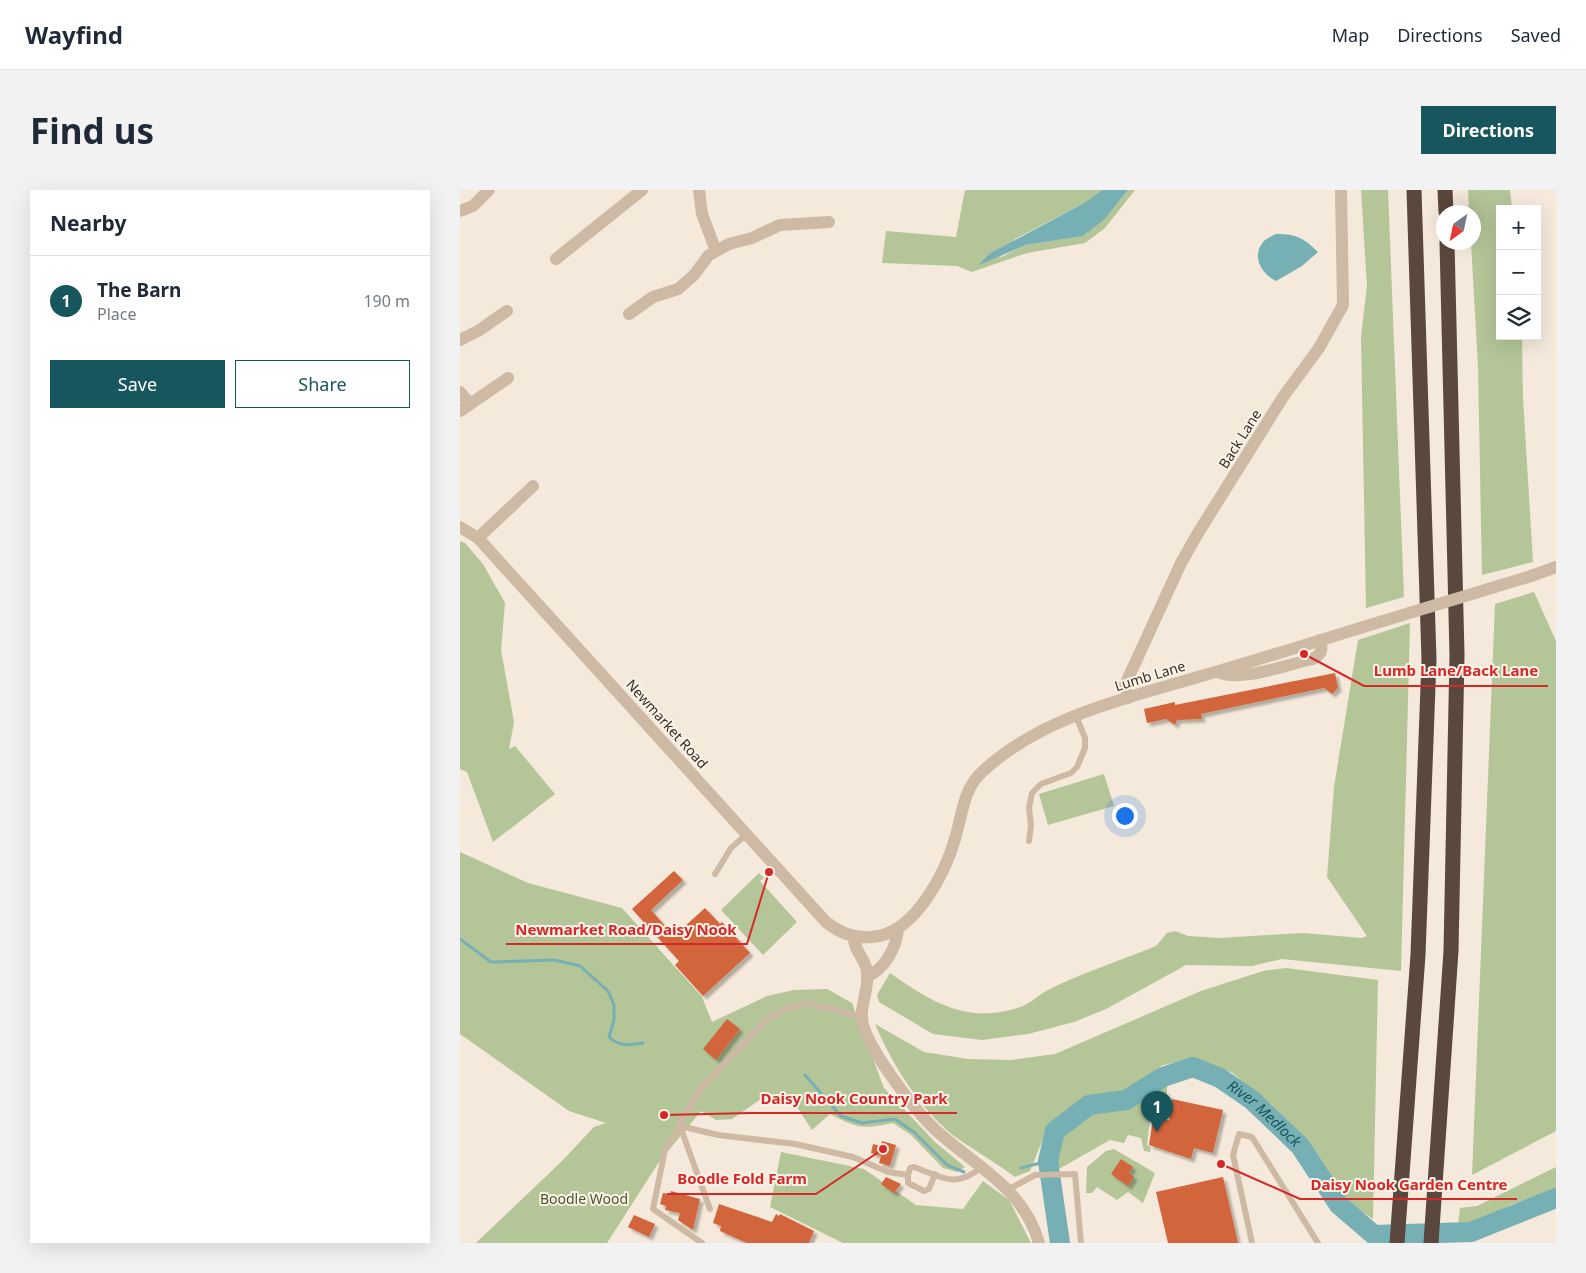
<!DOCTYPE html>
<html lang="en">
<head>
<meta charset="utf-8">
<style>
  body { margin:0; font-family:"Noto Sans",sans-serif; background:#f2f2f3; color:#1f2937 }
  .controls { position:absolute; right:15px; top:15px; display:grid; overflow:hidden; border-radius:0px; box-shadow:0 5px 20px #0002 }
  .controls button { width:45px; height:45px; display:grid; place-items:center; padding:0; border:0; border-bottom:1px solid #e0e1e3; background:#fff; color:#1f2937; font:25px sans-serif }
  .compass { position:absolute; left:976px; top:15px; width:45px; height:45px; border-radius:50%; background:#fff; box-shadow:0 5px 20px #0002; rotate:213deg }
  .you { position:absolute; left:664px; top:625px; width:18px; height:18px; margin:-12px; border:4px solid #fff; border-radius:50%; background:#1a73e8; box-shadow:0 0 0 8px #1a73e833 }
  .badge { display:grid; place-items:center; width:32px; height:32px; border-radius:50%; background:#18565e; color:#fff; font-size:16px; font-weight:700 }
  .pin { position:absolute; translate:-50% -41px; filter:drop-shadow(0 1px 2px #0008) }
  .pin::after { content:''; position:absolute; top:26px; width:18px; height:15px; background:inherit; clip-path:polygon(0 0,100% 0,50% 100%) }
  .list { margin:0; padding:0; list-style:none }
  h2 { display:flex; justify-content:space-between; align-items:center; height:65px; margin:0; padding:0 20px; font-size:21px }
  h2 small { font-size:16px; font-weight:400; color:#747a83 }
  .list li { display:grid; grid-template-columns:32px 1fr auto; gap:15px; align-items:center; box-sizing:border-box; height:90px; padding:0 20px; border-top:1px solid #e0e1e3 }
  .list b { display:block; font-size:19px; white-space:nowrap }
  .list p { margin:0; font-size:16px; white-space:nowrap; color:#747a83 }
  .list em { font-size:16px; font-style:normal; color:#747a83 }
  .actions { display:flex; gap:10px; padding:15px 20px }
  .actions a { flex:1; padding:11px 0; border:1px solid #18565e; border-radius:0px; text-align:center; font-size:18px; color:#18565e }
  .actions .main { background:#18565e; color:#fff }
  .icon { flex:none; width:28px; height:28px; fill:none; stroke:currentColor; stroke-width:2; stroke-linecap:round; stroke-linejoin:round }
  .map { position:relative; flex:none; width:1096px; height:1053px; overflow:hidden; border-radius:0px }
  header { display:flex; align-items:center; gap:30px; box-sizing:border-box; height:70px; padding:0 25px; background:#fff; border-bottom:1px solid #e0e1e3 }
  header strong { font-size:24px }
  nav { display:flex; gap:28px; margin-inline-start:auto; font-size:18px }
  .intro { display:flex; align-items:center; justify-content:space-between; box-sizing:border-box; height:120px; padding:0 30px }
  h1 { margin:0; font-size:35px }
  .button { padding:12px 22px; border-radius:0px; background:#18565e; color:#fff; font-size:18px; font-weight:700 }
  main { display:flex; gap:30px; padding:0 30px }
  aside { flex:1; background:#fff; border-radius:0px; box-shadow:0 5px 20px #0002 }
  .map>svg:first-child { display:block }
  .green { fill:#b4c598 }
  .water { fill:#76afb4 }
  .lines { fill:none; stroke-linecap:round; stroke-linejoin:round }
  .stream { stroke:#76afb4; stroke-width:3 }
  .river { stroke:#76afb4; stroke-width:20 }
  .building { fill:#d2653a; filter:url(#shadow) }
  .service { stroke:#ceb9a4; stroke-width:6 }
  .minor { stroke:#ceb9a4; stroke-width:12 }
  .tertiary { stroke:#ceb9a4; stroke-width:12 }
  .motorway { stroke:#5a473d; stroke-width:15 }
  .tertiary-bridge { stroke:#ceb9a4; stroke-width:12 }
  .labels { text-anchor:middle; stroke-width:4; stroke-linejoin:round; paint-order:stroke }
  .street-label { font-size:14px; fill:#382d27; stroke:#fbf3e7 }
  .park-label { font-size:14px; fill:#455928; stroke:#fbf3e7 }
  .water-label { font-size:15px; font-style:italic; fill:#18565e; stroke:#fbf3e7 }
  .leader { fill:none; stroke:#d62828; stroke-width:2 }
  .callout-dot { fill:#d62828; stroke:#fbf3e7; stroke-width:2 }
  .callout-label { font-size:15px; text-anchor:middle; font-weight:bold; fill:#d62828; stroke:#fbf3e7; stroke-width:4; stroke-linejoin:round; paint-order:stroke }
</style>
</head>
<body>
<header>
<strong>Wayfind</strong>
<nav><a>Map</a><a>Directions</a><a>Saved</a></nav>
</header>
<div class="intro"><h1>Find us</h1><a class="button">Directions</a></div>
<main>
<aside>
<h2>Nearby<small></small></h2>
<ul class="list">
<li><span class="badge">1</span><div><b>The Barn</b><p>Place</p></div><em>190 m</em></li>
</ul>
<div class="actions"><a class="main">Save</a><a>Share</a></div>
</aside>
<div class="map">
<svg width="1096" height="1053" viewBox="0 0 1096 1053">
  <defs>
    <filter id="shadow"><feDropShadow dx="3.5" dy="3.5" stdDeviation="1" flood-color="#0004"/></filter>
  </defs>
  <rect width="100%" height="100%" fill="#f4e9da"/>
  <path class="green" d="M505 0H642L624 13 555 49 539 68 566 55 623 46 644 30 668 0H675L645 38 625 53 567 63 512 82 497 76 422 73 426 41 496 47Z
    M901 0H928L944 407 906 418 901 146 907 96Z
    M1008 0H1050L1052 19H1040V146H1062L1063 208 1073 372 1022 385 1018 176 1011 53 1014 52V22H1009Z
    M0 351 5 353 23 374 45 413 41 460 54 532 49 559 55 556 95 604 33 652 7 582 0 579Z
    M1074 402 1096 451V941L1012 985 1035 414Z
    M950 433 941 781 822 769 792 776 726 775 646 819 614 832 568 844 522 850 473 844 419 812 417 805 430 783C471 812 508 835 560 817 570 814 577 806 586 801 621 783 660 771 696 756L707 743 715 741 728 746 759 748 843 743 902 748 907 746 867 687 874 597 898 450Z
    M644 584 654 616 588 635 579 604Z
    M0 662 68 693 162 718 242 807 252 832 307 806 334 800 367 799 392 813 424 898 475 952 505 977 497 982 483 978 451 945 433 933C403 939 398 939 370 924L352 940 335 914 319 907 301 909 272 929 256 930 241 921 199 972 147 1053H16L102 971 134 937 146 933 109 921 0 844Z
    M299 683 304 688 300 691 337 732 303 765 261 720Z
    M826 778 918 790 913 1029 882 1009 849 955 811 914 771 882 735 869 703 875 665 902 628 906 589 934 570 981 555 987C535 972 514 960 494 946 459 918 432 874 415 834L464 862 508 869 551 870 595 864 741 801 803 781Z
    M708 889 704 927 690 929 687 955 691 957 690 962 684 961 681 948 668 945 664 953 650 950 597 980H592C601 921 625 929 671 911 684 906 696 896 708 889Z
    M654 959 695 983 683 1013 668 1002 657 1010 637 997 632 1003H626L627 977 646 961Z
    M321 962 404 979 456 1015 503 1019 523 991 549 1010 571 1053H383L310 1017Z
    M1096 977V999L1050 1015 1016 1035H998L1000 1018 1017 1016Z"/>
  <path class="water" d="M642 0H668L644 30 623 46 566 55 519 75 529 64 624 13Z
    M816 44C836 44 844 48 858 62L842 76 816 91C802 84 791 67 803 52 805 49 812 46 816 44Z"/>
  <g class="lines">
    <path class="stream" d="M0 749 31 772 94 770 120 776 148 801 154 815V830L149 847C160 857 169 855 183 853
      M345 885 381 926 402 933 435 929 455 943 487 975 504 982
      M561 978 588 971"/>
    <path class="river" id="s1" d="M600 1053 588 971 595 941 629 915 666 910 703 887 733 877 760 888 792 910 840 956 879 1015 914 1045 1011 1042 1096 1008"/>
  </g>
  <path class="building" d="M875 483 878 498 872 504 864 498 741 524 742 529 717 530 715 535 706 529 687 533 684 519 715 512V515Z
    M214 681 223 690 191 720 214 746 245 718 260 734 262 732 290 763 243 806 215 775 219 771 172 719Z
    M267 829 280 839 256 870 243 859Z
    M712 909 763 920 753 963 734 958 731 969 689 955 693 929 709 930Z
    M422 951 436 955 430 976 419 973 421 966 411 963 413 954 421 956Z
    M661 969 673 977 669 983 674 987 668 996 651 984Z
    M426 987 441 994 434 1003 421 994Z
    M763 987 778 1053H708L696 1002Z
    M211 1001 240 1009 233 1040 218 1030 220 1023 205 1020 206 1016 200 1014 203 1003 210 1004Z
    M259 1014 312 1032 316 1024 319 1026 320 1024 354 1041 349 1053H287L260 1041 261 1036 253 1033Z
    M174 1025 195 1034 189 1047 168 1037Z"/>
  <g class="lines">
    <path class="service" d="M569 651 571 635 569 618 572 603 581 594 611 583 617 577 625 558V548L616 526
      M255 684 271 658 287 644
      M220 936 258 945 335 954 393 967 428 982 448 985 450 978 454 977C481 987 497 999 521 977
      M220 936 250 1019
      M448 985V993L464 1001 469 999 475 984
      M549 999 575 985 615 984 621 1053
      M242 1053 193 1019 205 960 220 936 221 929 246 893 307 829 325 819 347 813 402 827
      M792 1053 773 965 779 944 792 947 858 1053"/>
    <path class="minor" d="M239 0 242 24 256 61
      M0 21 13 16 29 0
      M96 69 182 0
      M169 124 193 107 218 99 234 85 249 65 269 54 292 48 320 35 369 32
      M0 150 18 141 47 121
      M0 202 10 214
      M0 221 48 188
      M18 348 73 296
      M758 482C778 493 829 474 853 469 862 464 863 459 860 450
      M668 508 665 495 721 373 738 343 823 207 859 158 883 115 881 0"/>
    <path class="tertiary" d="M0 337 18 348 366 732C382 745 399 750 419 746 457 738 485 683 495 649 502 626 503 600 521 583 581 526 668 508 745 485 797 470 848 454 900 438
      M1071 386 1096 377
      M394 746C393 760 405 768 407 781 410 801 397 818 404 838 413 865 457 924 479 943 517 977 564 999 579 1053
      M407 786C424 781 437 756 438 739"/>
    <path class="motorway" d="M985 0 986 22
      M937 1053 958 765 969 469 954 0
      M971 1053 991 761 997 465 987 52"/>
    <path class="tertiary-bridge" d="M900 438 1071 386"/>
  </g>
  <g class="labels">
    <g class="street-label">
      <text transform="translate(780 249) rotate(-58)" y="5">Back Lane</text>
      <text transform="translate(690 486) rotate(-17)" y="5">Lumb Lane</text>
      <text transform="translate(207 534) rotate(48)" y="5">Newmarket Road</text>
    </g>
    <g class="park-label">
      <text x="124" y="1014">Boodle Wood</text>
    </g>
    <g class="water-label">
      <text dy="5" stroke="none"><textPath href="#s1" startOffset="355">River Medlock</textPath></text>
    </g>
  </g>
  <path class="leader" d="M844 464L904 496H1088M309 682L287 754H46M204 925L290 923H497M423 959L356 1004H207M761 974L840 1009H1057"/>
  <g class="callout-dot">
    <circle cx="844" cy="464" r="5"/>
    <circle cx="309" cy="682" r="5"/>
    <circle cx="204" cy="925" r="5"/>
    <circle cx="423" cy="959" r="5"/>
    <circle cx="761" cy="974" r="5"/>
  </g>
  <g class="callout-label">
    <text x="996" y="486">Lumb Lane/Back Lane</text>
    <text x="166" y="745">Newmarket Road/Daisy Nook</text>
    <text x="394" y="914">Daisy Nook Country Park</text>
    <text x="282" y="994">Boodle Fold Farm</text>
    <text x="949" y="1000">Daisy Nook Garden Centre</text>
  </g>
</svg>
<div class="controls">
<button>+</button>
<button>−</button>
<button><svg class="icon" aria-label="layers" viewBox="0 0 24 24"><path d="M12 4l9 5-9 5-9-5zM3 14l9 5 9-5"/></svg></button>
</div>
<svg class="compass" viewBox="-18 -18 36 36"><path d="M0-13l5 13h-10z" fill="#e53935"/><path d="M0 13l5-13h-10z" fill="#747a83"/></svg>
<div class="you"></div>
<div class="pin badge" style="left:697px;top:942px">1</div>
</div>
</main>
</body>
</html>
